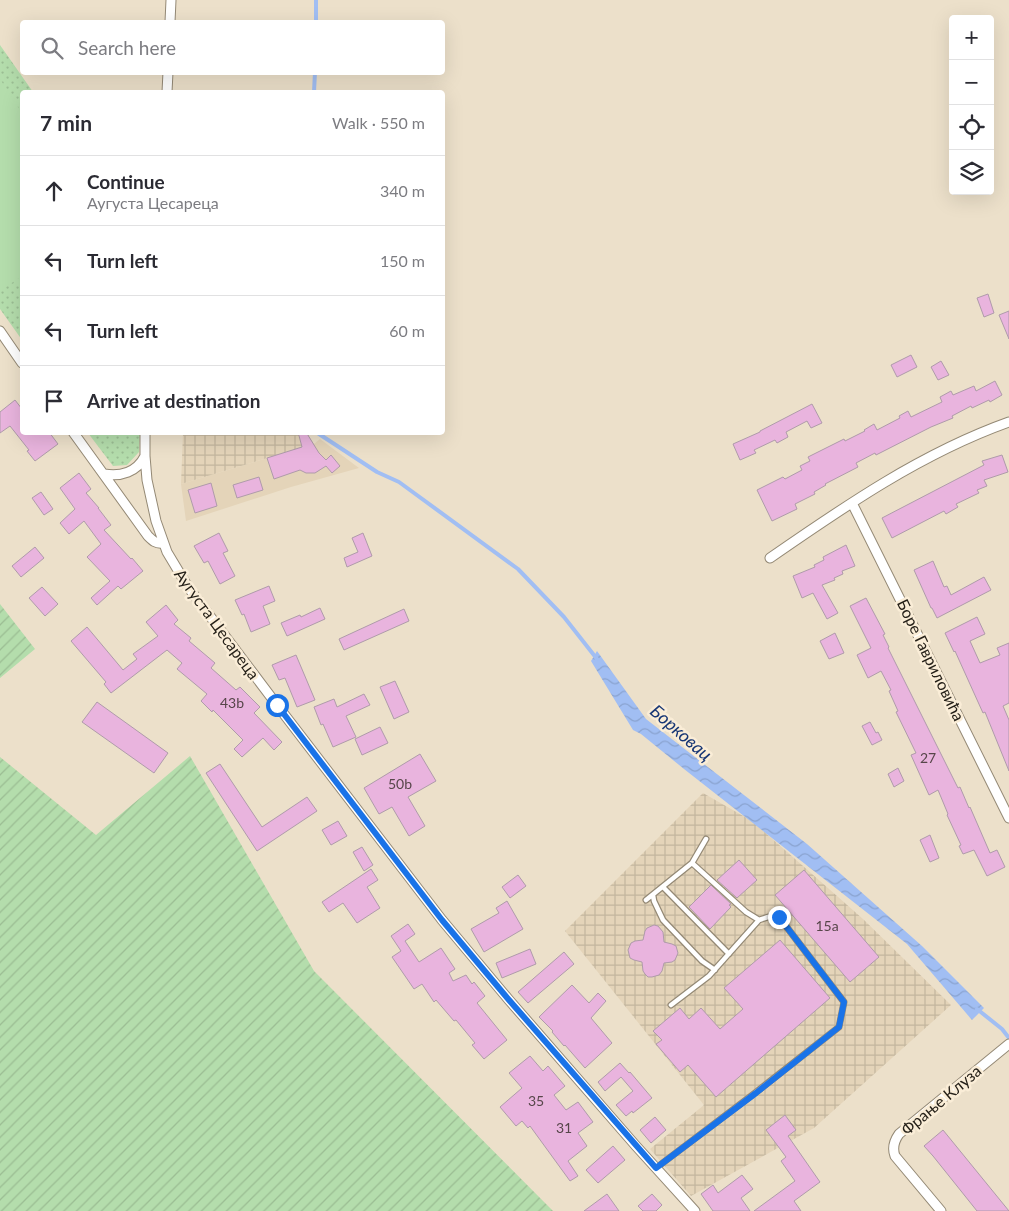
<!DOCTYPE html>
<html lang="en">
<head>
<meta charset="utf-8">
<style>
  body { margin:0; font-family:Lato,sans-serif; background:#f7f7f7; color:#2b2b33 }
  .controls { position:absolute; right:15px; top:15px; display:grid; overflow:hidden; border-radius:5px; box-shadow:0 5px 20px #0002 }
  .controls button { width:45px; height:45px; display:grid; place-items:center; padding:0; border:0; border-bottom:1px solid #e1e1e2; background:#fff; color:#2b2b33; font:25px sans-serif }
  .stop { position:absolute; width:15px; height:15px; margin:-11px; border:4px solid #1a73e8; border-radius:50%; background:#fff }
  .stop.end { background:#1a73e8; border-color:#fff; box-shadow:0 1px 5px #0008 }
  .list { margin:0; padding:0; list-style:none }
  h2 { display:flex; justify-content:space-between; align-items:center; height:65px; margin:0; padding:0 20px; font-size:21px }
  h2 small { font-size:16px; font-weight:400; color:#7c7c81 }
  .list li { display:grid; grid-template-columns:32px 1fr auto; gap:15px; align-items:center; box-sizing:border-box; height:70px; padding:0 20px; border-top:1px solid #e1e1e2 }
  .list b { display:block; font-size:19px; white-space:nowrap }
  .list p { margin:0; font-size:16px; white-space:nowrap; color:#7c7c81 }
  .list em { font-size:16px; font-style:normal; color:#7c7c81 }
  .icon { flex:none; width:28px; height:28px; fill:none; stroke:currentColor; stroke-width:2; stroke-linecap:round; stroke-linejoin:round }
  .map { position:relative; flex:none; width:1009px; height:1211px; overflow:hidden }
  .search { position:absolute; background:#fff; box-shadow:0 5px 20px #0002; left:20px; top:20px; width:425px; height:55px; display:flex; align-items:center; gap:12px; box-sizing:border-box; padding:0 18px; border-radius:5px; color:#7c7c81; font-size:19px }
  .panel { position:absolute; background:#fff; box-shadow:0 5px 20px #0002; left:20px; top:90px; width:425px; height:345px; border-radius:5px }
  .map>svg:first-child { display:block }
  .built { fill:#e4d4b9 }
  .industrial { fill:url(#industrial-grid) }
  .grass { fill:url(#grass-dots) }
  .garden { fill:url(#garden-furrows) }
  .pitch { fill:#b4ddac }
  .water { fill:url(#water-waves) }
  .lines { fill:none; stroke-linecap:round; stroke-linejoin:round }
  .stream { stroke:#a1bef3; stroke-width:4 }
  .building { fill:#e9b4de; stroke:#af9baa }
  .lane-casing { stroke:#948975; stroke-width:7 }
  .street-casing { stroke:#948975; stroke-width:11 }
  .lane { stroke:#fff; stroke-width:4.5 }
  .street { stroke:#fff; stroke-width:9 }
  .route { stroke:#1a73e8; stroke-width:6 }
  .labels { text-anchor:middle; stroke-width:5; stroke-linejoin:round; paint-order:stroke }
  .number-label { font-size:14px; fill:#57464a }
  .street-label { font-size:16px; fill:#262119; stroke:#faedd7 }
  .water-label { font-size:18px; font-style:italic; fill:#183775; stroke:#faedd7 }
</style>
</head>
<body>
<div class="map">
<svg width="1009" height="1211" viewBox="0 0 1009 1211">
  <defs>
    <pattern id="industrial-grid" width="8" height="8" patternUnits="userSpaceOnUse" patternTransform="scale(1.25)"><rect width="8" height="8" fill="#e4d4b9"/><path d="M0 4h8M4 0v8" fill="none" stroke="#c3b69e"/></pattern>
    <pattern id="grass-dots" width="8" height="8" patternUnits="userSpaceOnUse" patternTransform="scale(1.25)"><rect width="8" height="8" fill="#b4ddac"/><path d="M2 2h.1M6 6h.1" fill="none" stroke="#9bbd93" stroke-width="1.8" stroke-linecap="round"/></pattern>
    <pattern id="garden-furrows" width="10" height="10" patternUnits="userSpaceOnUse" patternTransform="scale(1.25)"><rect width="10" height="10" fill="#b4ddac"/><path d="M-1 1l2-2M0 10L10 0M9 11l2-2" fill="none" stroke="#9bbd93"/></pattern>
    <pattern id="water-waves" width="16" height="10" patternUnits="userSpaceOnUse" patternTransform="scale(1.25)"><rect width="16" height="10" fill="#a1bef3"/><path d="M0 5q4-4 8 0t8 0" fill="none" stroke="#8aa3d0"/></pattern>
  </defs>
  <rect width="100%" height="100%" fill="#ece0ca"/>
  <path class="built" d="M320 439 359 468 291 487 186 521 181 484 314 444Z"/>
  <path class="industrial" d="M183 433H307L314 444 181 484Z
    M703 793 752 821 863 919 951 1005 814 1128 691 1196 650 1149 704 1105 565 931Z"/>
  <path class="grass" d="M0 45 33 92H22V340L0 309Z
    M88 433H140L139 452 127 465 113 466Z"/>
  <path class="garden" d="M0 604 35 649 0 678Z
    M190 756 314 971 553 1211H0V757L96 835Z"/>
  <path class="pitch" d="M0 79 22 113V276L0 291Z"/>
  <path class="water" d="M597 651 646 719 807 844 922 946 984 1008 972 1020 907 944 684 769 641 734 633 730 591 661Z"/>
  <g class="lines">
    <path class="stream" d="M316 22V0
      M314 92 315 72
      M316 432 377 472 399 482 518 569 564 617 597 659
      M977 1009 1002 1029 1009 1038"/>
  </g>
  <path class="building" d="M988 294 994 313 984 317 977 298Z
    M1009 311V339L999 315Z
    M911 355 917 367 897 377 891 365Z
    M941 361 949 375 938 380 931 367Z
    M995 381 1002 395 990 402 989 400 972 408 971 406 952 416 953 418 931 427 876 455 875 453 856 463 858 467 825 484 826 485 814 492 815 494 795 504 797 509 772 521 757 490 783 477 785 479 802 470 800 466 810 461 808 457 844 439 845 441 865 431 864 430 874 424 877 430 900 418 899 416 908 411 911 417 942 402 940 397 951 391 953 395 974 386 976 391Z
    M15 400 22 409V432H49L58 444 35 461 27 451 29 450 10 426 0 433V412Z
    M812 404 822 423 811 428 807 421 786 432 788 437 777 443 775 440 754 450 756 453 740 460 733 444 760 432V431Z
    M298 432H306L319 453 326 460 331 455 340 466 332 473 326 466 315 473H306L300 470 274 479 267 458 302 447Z
    M1002 455 1008 472 984 480 987 486 977 490 979 493 956 504 958 507 946 514 944 511 892 538 882 518 984 465 982 461Z
    M79 473 91 489 86 493 99 508H98L111 525 104 530 131 559 132 558 143 571 121 589 118 586 97 605 91 598 110 581 87 557 101 544 84 521 69 534 60 523 75 509 60 488Z
    M259 477 263 490 237 498 233 485Z
    M211 483 217 506 195 513 188 490Z
    M41 492 53 509 44 515 32 498Z
    M219 533 228 551 223 553 235 576 220 584 208 561 204 563 194 546Z
    M363 533 372 556 347 567 344 558 358 552 352 538Z
    M846 545 855 566 842 571 843 574 834 578 835 580 822 585 838 613 827 619 813 593 802 598 793 576 815 567 814 565 824 560 823 557Z
    M35 547 44 558 21 577 12 566Z
    M933 561 944 587 947 586 951 595 984 577 991 590 937 618 932 608H931L914 570Z
    M269 586 275 601 263 606 270 624 251 632 244 614 242 615 235 600Z
    M42 587 58 604 45 616 29 598Z
    M866 598 885 634 883 635 889 647 888 648 958 788 960 787 969 808 970 807 990 853 997 850 1005 867 987 876 974 850 963 854 959 846 961 845 947 815 948 814 938 790 929 795 911 755 916 753 896 712 898 711 889 691 891 690 881 671 868 678 857 655 871 648 850 606Z
    M166 605 178 620 174 624 191 638 189 641 215 663 211 668 236 690 240 687 260 707 254 713 282 742 274 750 263 738 242 757 234 749 243 740 213 710 212 712 201 701 207 694 177 669 182 663 167 650 111 693 104 684 106 682 71 641 87 627 123 670 137 659 133 654 158 636 146 622Z
    M320 608 325 619 287 636 281 623 300 615 301 617Z
    M404 609 409 621 344 650 339 639Z
    M977 617 985 634 970 641 980 663 1000 655 997 648 1009 643V703L1003 706 1009 720V771L985 712 983 713 955 651 954 652 945 633Z
    M835 633 844 653 829 659 820 641Z
    M296 655 315 700 297 707 285 678 279 680 272 665Z
    M395 681 409 712 394 719 380 687Z
    M364 694 370 705 346 716 356 737 333 747 323 724 321 725 314 707 334 699 337 707Z
    M97 702 168 753 154 773 82 722Z
    M870 722 876 733 878 732 882 740 872 745 862 726Z
    M380 727 388 743 362 755 355 739Z
    M420 754 436 781 408 797 425 826 409 836 392 807 379 814 364 788Z
    M220 764 262 827 307 797 317 811 257 851 206 773Z
    M898 768 904 781 894 787 888 774Z
    M338 821 347 836 331 845 322 830Z
    M930 835 939 858 930 862 920 840Z
    M362 847 373 865 364 871 353 852Z
    M739 860 757 880 737 898 717 880Z
    M371 869 378 880 367 887 380 908 357 923 343 903 329 912 322 902Z
    M804 870 879 957 850 982 775 895Z
    M518 875 526 886 510 898 502 887Z
    M711 885 731 904 729 905 731 907 710 929 689 907Z
    M507 901 523 929 484 952 471 929 499 913 496 908Z
    M408 924 415 934 405 941 419 962 441 948 455 969 449 973 453 981 466 975 472 984 474 982 485 996 477 1003 507 1040 484 1059 472 1045 475 1043 456 1020 454 1021 436 1000 434 1002 422 984 414 989 392 957 401 951 391 936Z
    M654 925 658 926 663 932 664 942 672 944 676 946 678 953 675 960 672 962 664 963 662 971 659 975 652 977H648L645 974 643 971 642 962 634 960 630 958 628 950 631 943 635 941 643 940 645 931 647 928Z
    M780 940 830 998 716 1097 688 1065 680 1072 656 1044 662 1040 653 1031 680 1008 689 1019 701 1008 720 1029 743 1009 724 988Z
    M530 949 536 964 502 978 496 963Z
    M564 952 574 964 528 1003 518 992Z
    M572 985 589 1003 598 993 606 1001 591 1018 612 1043 585 1068 565 1045 564 1046 552 1032 553 1031 539 1017Z
    M530 1056 543 1071 548 1066 565 1086 554 1095 566 1110 578 1102 593 1122 578 1133 587 1146 568 1161 578 1176 570 1181 530 1126 528 1128 522 1121 516 1126 500 1107 522 1088 509 1073Z
    M620 1063 629 1073 630 1072 652 1098 633 1113 632 1111 626 1116 616 1105 633 1091 621 1077 605 1091 598 1082Z
    M785 1115 796 1130 788 1136 820 1182 794 1201 801 1211H754L795 1181 781 1161 786 1157 766 1130Z
    M655 1117 666 1130 651 1143 640 1130Z
    M943 1130 1009 1211H977L933 1156 924 1146Z
    M613 1146 625 1160 598 1183 586 1170Z
    M742 1175 753 1189 741 1198 750 1211H713L701 1194 713 1185 718 1193Z
    M607 1194 619 1211H584Z
    M652 1194 662 1205 656 1211H643L638 1206Z"/>
  <g class="lines">
    <g class="lane-casing">
      <path id="lane" d="M692 863 746 912 759 920
        M663 887 729 954
        M653 895 654 901 663 920 702 961 715 970
        M646 900 692 863 706 839
        M656 1168 755 1093 839 1027 844 1002 779 917H768L759 920 709 976 671 1005"/>
    </g>
    <g class="street-casing">
      <path id="street" d="M170 22 171 0
        M167 92 168 72
        M0 331 22 363
        M73 432 148 536C153 541 156 544 163 543
        M145 432V456L147 480 156 521 167 552 188 587 277 705 442 920 509 1000 636 1146 695 1211
        M104 474C121 477 137 472 145 456
        M852 503 1009 818
        M770 558C845 506 922 453 1009 422
        M941 1211 895 1156C892 1148 894 1141 899 1134L1009 1044"/>
    </g>
    <use href="#lane" class="lane"/>
    <use href="#street" class="street"/>
  </g>
  <g class="lines">
    <path class="route" d="M277 705 442 920 509 1000 656 1168 756 1093 839 1027 844 1002 779 917"/>
  </g>
  <g class="labels">
    <g class="number-label">
      <text x="232" y="708">43b</text>
      <text x="928" y="763">27</text>
      <text x="400" y="789">50b</text>
      <text x="827" y="931">15a</text>
      <text x="536" y="1106">35</text>
      <text x="564" y="1133">31</text>
    </g>
    <g class="street-label">
      <text transform="translate(217 624) rotate(54)" y="6">Аугуста Цесареца</text>
      <text transform="translate(931 660) rotate(64)" y="6">Боре Гавриловића</text>
      <text transform="translate(941 1100) rotate(-40)" y="6">Фрање Клуза</text>
    </g>
    <g class="water-label">
      <text transform="translate(681 733) rotate(41)" y="6">Борковац</text>
    </g>
  </g>
</svg>
<div class="controls">
<button>+</button>
<button>−</button>
<button><svg class="icon" aria-label="locate" viewBox="0 0 24 24"><circle cx="12" cy="12" r="6"/><path d="M12 2v4M12 18v4M2 12h4M18 12h4"/></svg></button>
<button><svg class="icon" aria-label="layers" viewBox="0 0 24 24"><path d="M12 4l9 5-9 5-9-5zM3 14l9 5 9-5"/></svg></button>
</div>
<div class="stop" style="left:277px;top:705px"></div>
<div class="stop end" style="left:779px;top:917px"></div>
<div class="search"><svg class="icon" aria-label="search" viewBox="0 0 24 24"><circle cx="10" cy="10" r="6"/><path d="M15 15l6 6"/></svg>Search here</div>
<section class="panel">
<h2>7 min<small>Walk · 550 m</small></h2>
<ul class="list">
<li><svg class="icon" aria-label="ahead" viewBox="0 0 24 24"><path d="M12 20V5M6 11l6-6 6 6"/></svg><div><b>Continue</b><p>Аугуста Цесареца</p></div><em>340 m</em></li>
<li><svg class="icon" aria-label="left" viewBox="0 0 24 24"><path d="M17 20v-9H6M10 6l-5 5 5 5"/></svg><div><b>Turn left</b></div><em>150 m</em></li>
<li><svg class="icon" aria-label="left" viewBox="0 0 24 24"><path d="M17 20v-9H6M10 6l-5 5 5 5"/></svg><div><b>Turn left</b></div><em>60 m</em></li>
<li><svg class="icon" aria-label="arrive" viewBox="0 0 24 24"><path d="M6 21V4h12l-3 4 3 4H6"/></svg><div><b>Arrive at destination</b></div></li>
</ul>
</section>
</div>
</body>
</html>
